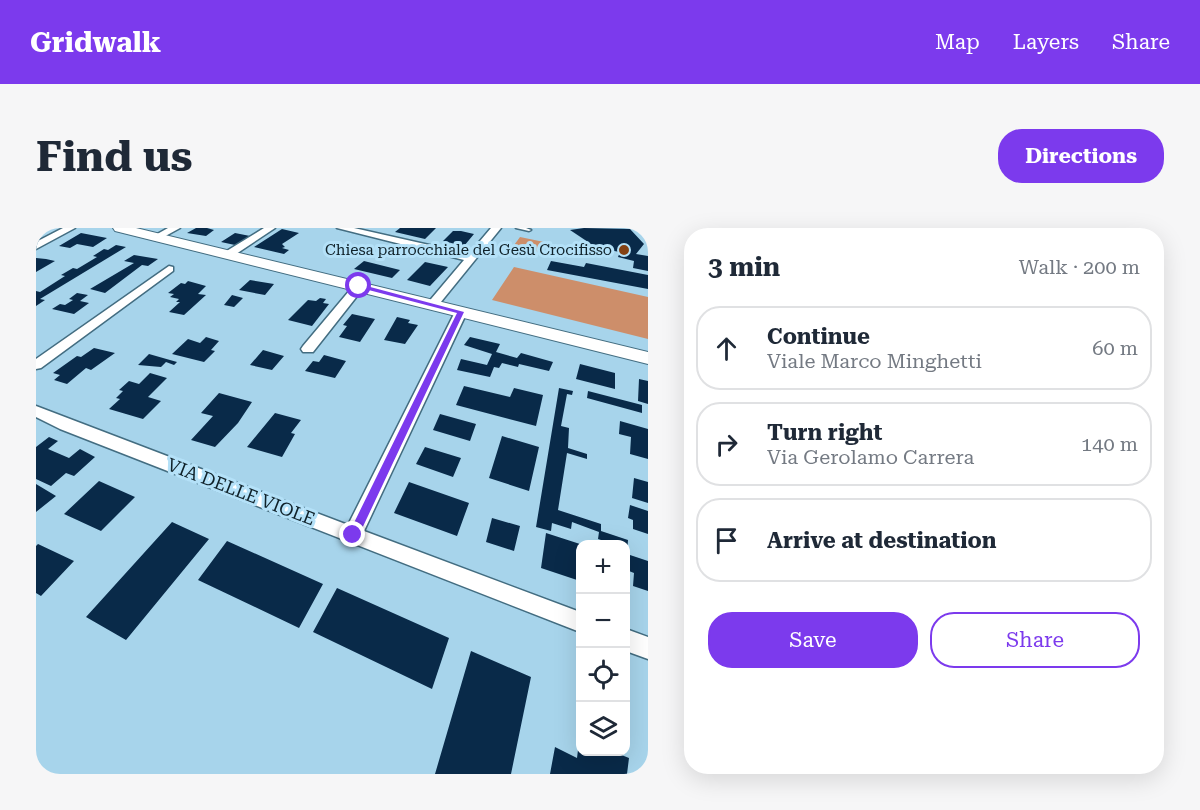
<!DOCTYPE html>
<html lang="en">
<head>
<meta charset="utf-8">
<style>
  body { margin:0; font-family:"Roboto Serif",serif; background:#f6f6f7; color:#1f2937 }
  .controls { position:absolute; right:18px; bottom:18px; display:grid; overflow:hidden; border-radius:12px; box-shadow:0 6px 24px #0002 }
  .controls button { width:54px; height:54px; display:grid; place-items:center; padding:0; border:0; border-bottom:2px solid #e0e1e3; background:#fff; color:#1f2937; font:30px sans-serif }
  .stop { position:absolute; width:18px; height:18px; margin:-14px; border:4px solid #7c3aed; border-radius:50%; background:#fff }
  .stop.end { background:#7c3aed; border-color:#fff; box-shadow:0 2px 6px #0008 }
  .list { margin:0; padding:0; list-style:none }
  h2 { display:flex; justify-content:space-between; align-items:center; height:78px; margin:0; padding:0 24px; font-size:26px }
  h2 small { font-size:20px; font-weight:400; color:#747a83 }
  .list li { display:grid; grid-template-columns:39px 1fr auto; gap:18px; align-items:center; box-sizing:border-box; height:84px; margin:0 12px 12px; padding:0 12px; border:2px solid #e0e1e3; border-radius:24px }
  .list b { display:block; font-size:22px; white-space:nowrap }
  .list p { margin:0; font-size:20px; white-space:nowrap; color:#747a83 }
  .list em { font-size:20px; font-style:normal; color:#747a83 }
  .actions { display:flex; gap:12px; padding:18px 24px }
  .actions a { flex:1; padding:14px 0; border:2px solid #7c3aed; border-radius:24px; text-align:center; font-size:21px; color:#7c3aed }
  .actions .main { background:#7c3aed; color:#fff }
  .icon { flex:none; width:33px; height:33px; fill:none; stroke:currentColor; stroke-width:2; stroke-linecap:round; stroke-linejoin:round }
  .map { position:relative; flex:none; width:612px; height:546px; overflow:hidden; border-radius:24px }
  header { display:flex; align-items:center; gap:36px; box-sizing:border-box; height:84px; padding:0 30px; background:#7c3aed; color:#fff }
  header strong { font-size:28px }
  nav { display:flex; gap:33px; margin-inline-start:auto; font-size:21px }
  .intro { display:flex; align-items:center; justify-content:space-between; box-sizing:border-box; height:144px; padding:0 36px }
  h1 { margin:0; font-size:42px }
  .button { padding:15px 27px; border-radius:24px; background:#7c3aed; color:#fff; font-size:21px; font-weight:700 }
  main { display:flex; gap:36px; padding:0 36px }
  aside { flex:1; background:#fff; border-radius:24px; box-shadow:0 6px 24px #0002 }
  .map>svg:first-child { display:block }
  .green { fill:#cd8e6a }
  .building { fill:#092a49 }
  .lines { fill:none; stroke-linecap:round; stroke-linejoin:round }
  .lane-casing { stroke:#436d81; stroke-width:3 }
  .street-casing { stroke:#436d81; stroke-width:3 }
  .secondary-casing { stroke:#436d81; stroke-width:2 }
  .lane { fill:#fff; fill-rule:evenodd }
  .street { fill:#fff; fill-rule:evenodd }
  .secondary { fill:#fff; fill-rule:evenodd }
  .route { fill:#7c3aed }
  .poi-dot { fill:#844113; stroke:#b4e1f8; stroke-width:2 }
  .labels { text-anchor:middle; stroke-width:6; stroke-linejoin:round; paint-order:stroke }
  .far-poi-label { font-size:15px; fill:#0f2129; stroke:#b4e1f8; text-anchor:end }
  .street-label { font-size:18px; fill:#0f2129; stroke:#b4e1f8 }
</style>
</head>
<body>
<header>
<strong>Gridwalk</strong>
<nav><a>Map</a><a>Layers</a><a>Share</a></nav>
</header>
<div class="intro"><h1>Find us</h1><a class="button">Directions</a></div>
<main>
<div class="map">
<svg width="612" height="546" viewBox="0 0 612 546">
  <rect width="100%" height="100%" fill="#a7d4eb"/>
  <path class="green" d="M484 9 508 14 498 30 473 24Z
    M478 39 612 69V111L456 72Z"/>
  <path class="building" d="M160 0H171L178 2 170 8 151 5Z
    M364 0H400L389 11 359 4Z
    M548 0 594 1 608 16 600 26 612 28V43L597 40 598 33 582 29 584 24 561 20 534 2Z
    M246 1 263 5 246 16 249 19 246 20 253 22 248 26 218 19Z
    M417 3H425L438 6 428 18 407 13Z
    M45 5 71 10 57 19 41 16 34 20 23 18Z
    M199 5 214 8 199 17 185 14Z
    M80 17 90 19 4 71 9 72 0 78V63L4 64 29 48 25 47 37 40 41 41 61 29 57 28 68 21 72 22Z
    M98 27 122 31 112 38 106 37 69 65 54 61 98 35 88 33Z
    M0 30 10 31 19 33 0 44Z
    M328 33 364 42 356 50 318 41Z
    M515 33 548 39 550 35 612 47V61L511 42Z
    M389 34 412 39 394 58 371 52Z
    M214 52 238 56 229 67 203 62Z
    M152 53 170 58 162 66 170 67 148 87 133 84 144 74H140L143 71 134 69 138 66 132 65 145 55 149 56Z
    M41 65 52 67 44 73 53 75 38 86 16 81 24 76 29 77 37 72 33 71Z
    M196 67 207 70 198 79 188 77Z
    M284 70 290 71 287 75 293 76 276 98 252 92 272 72 280 73Z
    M316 86 339 91 324 114 303 109 311 98 307 97Z
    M361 89 374 92 372 95 382 97 369 116 348 112Z
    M170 109 183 113 175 122 179 123 168 134 136 126 152 111 164 115Z
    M434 109 464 116 460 124 481 130 485 125 517 134 513 143 483 136 482 139 466 135 463 140 458 139 454 149 421 142 425 131 451 137 456 126 428 117Z
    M58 120 79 125 55 142 50 140 31 156 18 152 24 147 17 145 41 128 45 129Z
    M227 122 248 128 236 142 214 137Z
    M113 126 141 134 138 137 130 134 125 139 102 137Z
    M288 127 310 133 299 150 269 143 277 133 283 134Z
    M544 136 579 145V161L540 151Z
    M114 145 131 150 112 169 125 173 107 191 73 181 84 171 80 170 87 163 83 162 93 153 103 156Z
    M603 151 612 153V176L602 173Z
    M428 158 474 169 478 160 507 167 500 198 420 177Z
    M523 160 537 163 536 167 531 166 525 198 533 200 532 220 551 226V231L531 225 522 282 565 296V303L592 312 591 325 590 316H577L562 311 563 304 536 294 535 301 516 295 515 303 500 299Z
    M552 163 606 177V185L551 170Z
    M183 165 216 174 202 195 179 219 155 212 177 188 165 185Z
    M239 185 265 192 255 205 259 206 246 229 211 219Z
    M404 186 440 196 434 213 397 202Z
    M584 193 612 201V231L594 226 595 209 583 206Z
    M466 208 503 219 493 263 453 250Z
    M13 209 22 213 12 221 33 230 44 221 59 229 38 248 30 245 15 258 0 251V219Z
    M389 219 425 230 417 249 380 236Z
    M598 250 612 254V275L596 270Z
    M63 253 99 269 65 303 28 286Z
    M373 254 433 275 421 308 358 285Z
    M0 256 20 268 0 284Z
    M594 277 612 283V306L597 301V292L592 290Z
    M456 290 484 298 478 323 450 314Z
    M136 294 173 311 90 412 50 389Z
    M510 305 544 316V353L505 340Z
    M191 313 287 356 263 400 162 352Z
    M2 316 38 333 5 368 0 365V318Z
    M594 327 612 333V363L597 358 598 345 593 343Z
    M301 360 413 410 396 461 277 404Z
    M435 423 495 449 475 546H399Z
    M543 514 544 524H578L593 530 591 546H514L519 519 541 530Z"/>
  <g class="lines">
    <g class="lane-casing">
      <path id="lane" d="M480 0H490L495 2 493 3Z"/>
    </g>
    <g class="street-casing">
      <path id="street" d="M27 0H39L0 21V14Z
        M132 0H144L124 11 116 9Z
        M228 0H239L197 28H189V24Z
        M301 0H318L433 26 455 0H465L400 80 396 81 390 77 428 32Z
        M133 38 137 39V43L5 140 0 141V131Z
        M323 55 329 58 277 124H267L265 121 267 118 319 56Z
        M425 80 431 84 328 303 544 384V404L24 201 0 189V178L312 297 419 84Z
        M590 401 612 409V431L590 423Z"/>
    </g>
    <g class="secondary-casing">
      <path id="secondary" d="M77 0H100L612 124V136L79 3Z"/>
    </g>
    <use href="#lane" class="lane"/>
    <use href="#street" class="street"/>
    <use href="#secondary" class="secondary"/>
  </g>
  <path class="route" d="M323 56 428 84 323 307 317 312 312 307 421 85 321 59Z"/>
  <circle class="poi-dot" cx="588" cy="22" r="6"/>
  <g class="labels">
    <g class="far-poi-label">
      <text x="576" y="27">Chiesa parrocchiale del Gesù Crocifisso</text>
    </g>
    <g class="street-label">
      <text transform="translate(205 264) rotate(21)" y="6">VIA DELLE VIOLE</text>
    </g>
  </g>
</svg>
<div class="controls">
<button>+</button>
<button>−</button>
<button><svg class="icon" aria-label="locate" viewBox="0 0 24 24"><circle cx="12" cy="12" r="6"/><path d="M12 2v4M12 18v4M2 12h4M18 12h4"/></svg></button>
<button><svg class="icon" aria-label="layers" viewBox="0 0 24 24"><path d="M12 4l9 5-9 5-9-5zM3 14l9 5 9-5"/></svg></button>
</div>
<div class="stop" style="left:323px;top:58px"></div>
<div class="stop end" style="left:317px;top:307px"></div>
</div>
<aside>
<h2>3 min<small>Walk · 200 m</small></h2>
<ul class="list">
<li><svg class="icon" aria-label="ahead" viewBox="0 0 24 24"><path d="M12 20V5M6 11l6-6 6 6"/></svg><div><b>Continue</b><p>Viale Marco Minghetti</p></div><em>60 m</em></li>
<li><svg class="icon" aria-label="right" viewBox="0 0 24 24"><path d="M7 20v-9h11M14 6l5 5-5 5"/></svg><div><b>Turn right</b><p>Via Gerolamo Carrera</p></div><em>140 m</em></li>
<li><svg class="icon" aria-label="arrive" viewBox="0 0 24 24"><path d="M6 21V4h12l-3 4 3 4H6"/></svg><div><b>Arrive at destination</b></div></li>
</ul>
<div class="actions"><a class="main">Save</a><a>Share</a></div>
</aside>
</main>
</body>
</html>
